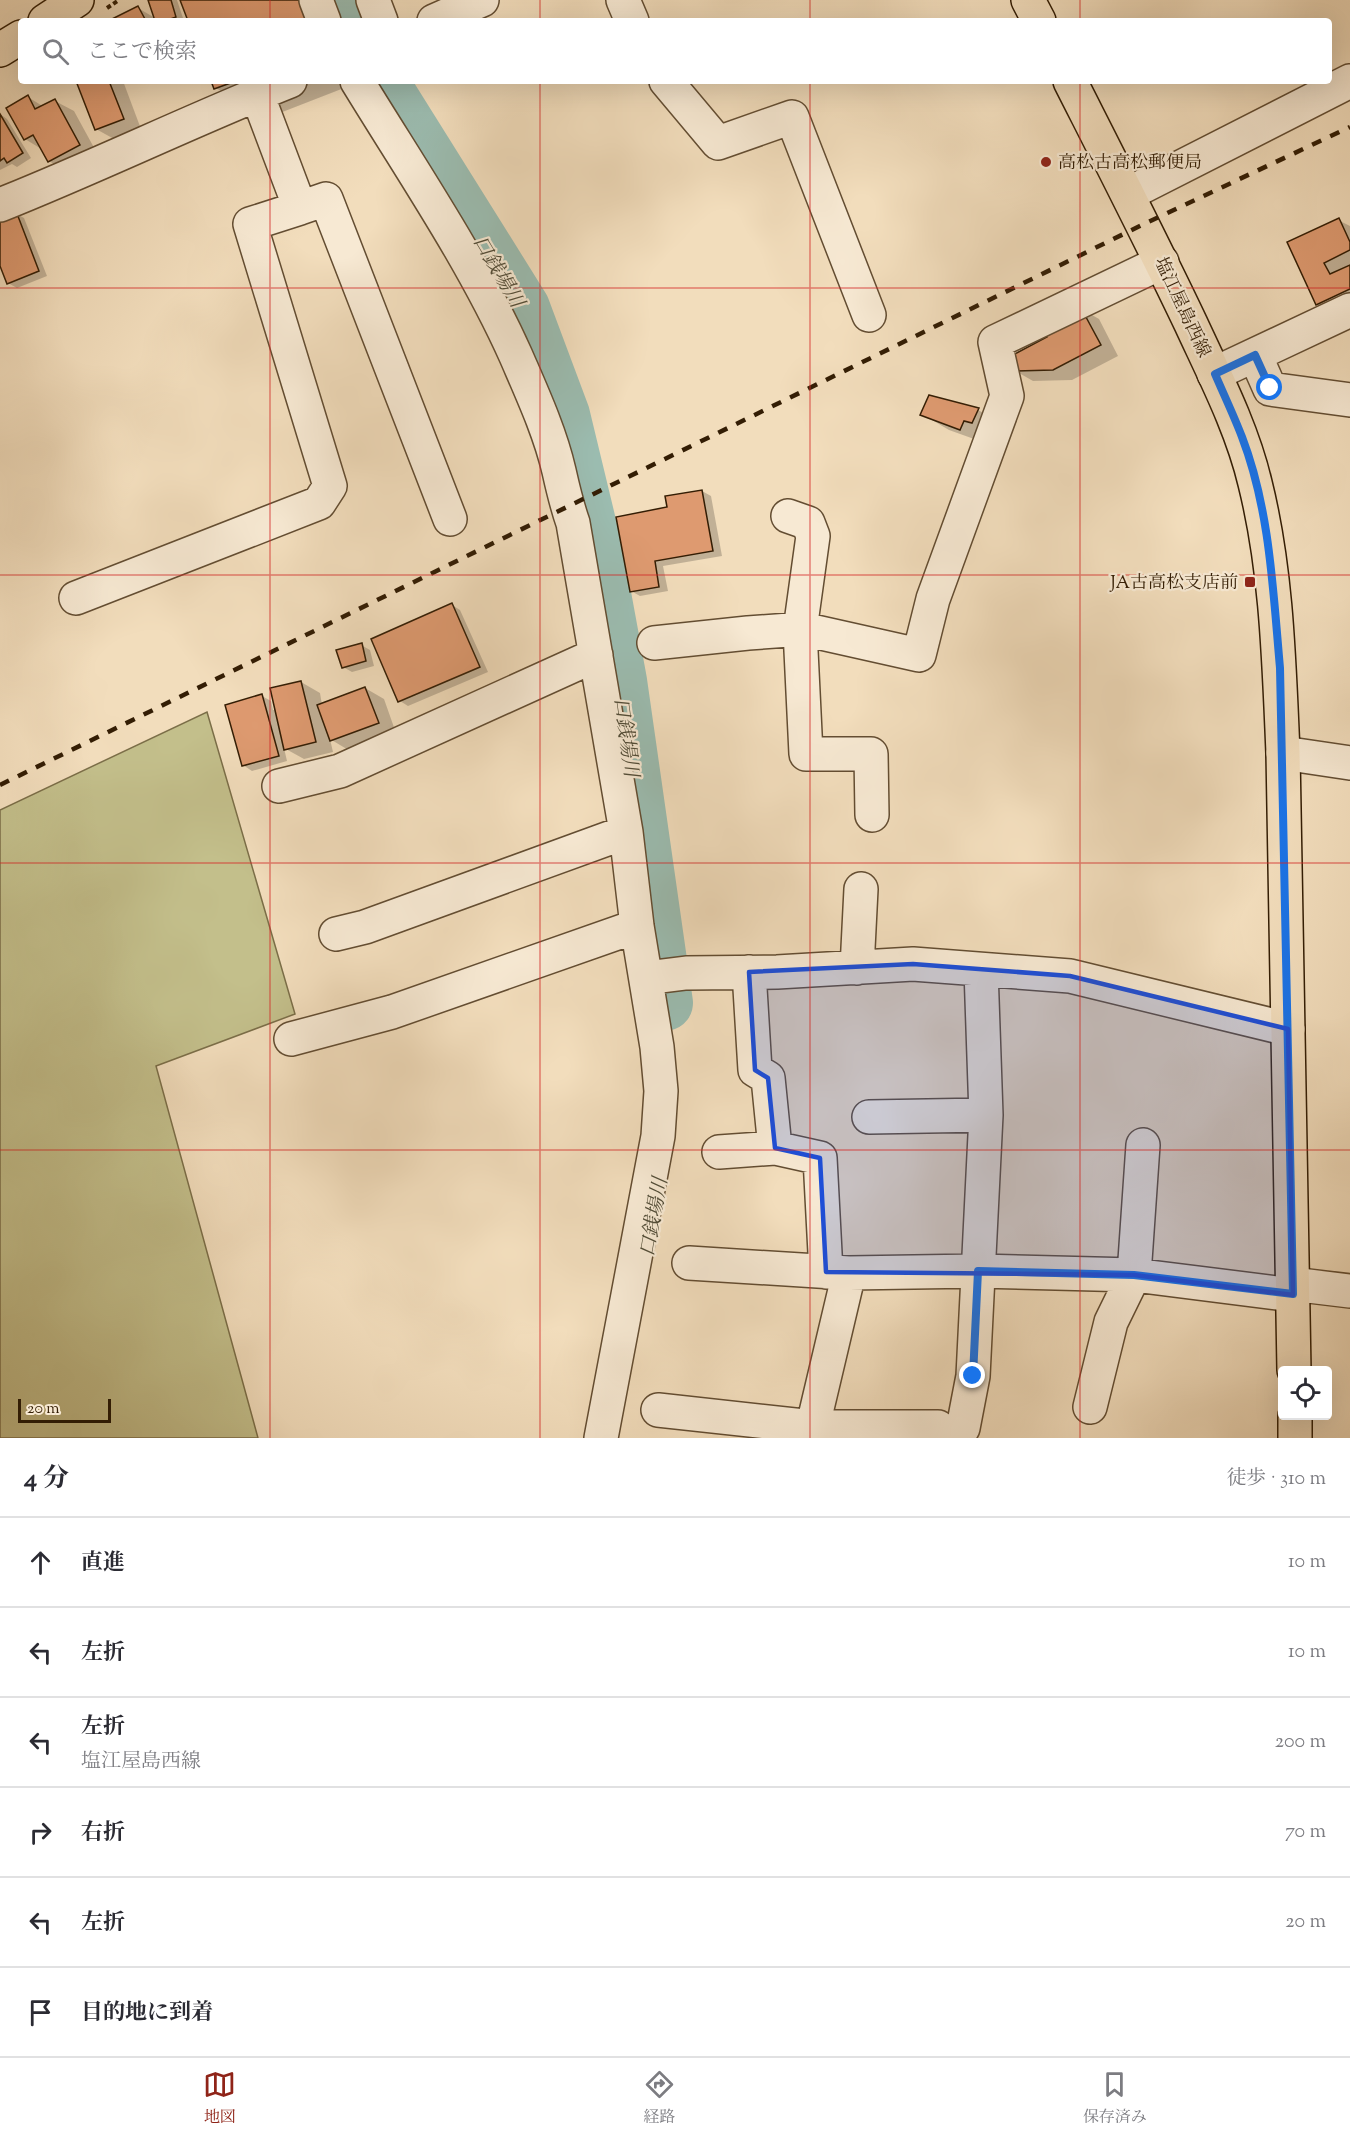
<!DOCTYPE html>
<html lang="ja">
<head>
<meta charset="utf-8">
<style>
  body { margin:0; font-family:"Sorts Mill Goudy","Noto Serif JP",serif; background:#f2f2f3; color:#2b2b33 }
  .controls { position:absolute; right:18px; bottom:18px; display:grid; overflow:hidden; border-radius:6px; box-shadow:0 6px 24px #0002 }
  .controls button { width:54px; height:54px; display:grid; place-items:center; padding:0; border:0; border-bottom:2px solid #e1e1e2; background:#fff; color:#2b2b33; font:30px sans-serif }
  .scale { position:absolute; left:18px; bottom:15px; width:93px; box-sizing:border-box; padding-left:6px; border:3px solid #331d04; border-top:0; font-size:16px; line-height:21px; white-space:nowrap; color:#331d04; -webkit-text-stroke:4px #f7e9d3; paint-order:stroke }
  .stop { position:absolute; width:18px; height:18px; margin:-14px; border:4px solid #1a73e8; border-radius:50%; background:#fff }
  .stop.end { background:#1a73e8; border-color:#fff; box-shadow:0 2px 6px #0008 }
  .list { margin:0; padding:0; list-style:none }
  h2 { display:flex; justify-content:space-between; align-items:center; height:78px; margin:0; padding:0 24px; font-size:26px }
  h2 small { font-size:20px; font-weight:400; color:#7c7c81 }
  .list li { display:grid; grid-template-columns:39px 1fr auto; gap:18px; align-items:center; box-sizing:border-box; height:90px; padding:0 24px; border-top:2px solid #e1e1e2 }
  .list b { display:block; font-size:22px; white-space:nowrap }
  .list p { margin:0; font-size:20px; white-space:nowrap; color:#7c7c81 }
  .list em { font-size:20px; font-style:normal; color:#7c7c81 }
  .icon { flex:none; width:33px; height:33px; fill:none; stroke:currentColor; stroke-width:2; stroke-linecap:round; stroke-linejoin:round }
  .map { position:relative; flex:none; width:1350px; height:1438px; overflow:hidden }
  .search { position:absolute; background:#fff; box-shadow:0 6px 24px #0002; left:18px; right:18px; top:18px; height:66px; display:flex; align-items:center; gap:15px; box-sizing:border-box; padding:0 21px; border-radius:6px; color:#7c7c81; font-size:22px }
  .sheet { height:618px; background:#fff }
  nav { display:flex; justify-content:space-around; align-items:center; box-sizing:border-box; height:84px; border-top:2px solid #e1e1e2; background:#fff; font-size:16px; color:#7c7c81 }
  nav a { display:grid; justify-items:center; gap:3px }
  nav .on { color:#8f2418 }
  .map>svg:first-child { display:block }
  .green { fill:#c3bf8b; stroke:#7b6e48; stroke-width:1.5 }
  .shadow { fill:#0003 }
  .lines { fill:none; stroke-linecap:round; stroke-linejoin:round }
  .river { stroke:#9bbcb0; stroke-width:56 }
  .building { fill:#de9a70; stroke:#331d04; stroke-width:1.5 }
  .minor-casing { stroke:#634d32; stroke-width:36 }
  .major-casing { stroke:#331d04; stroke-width:36 }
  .path { stroke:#331d04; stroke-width:4; stroke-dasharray:4.5 3; stroke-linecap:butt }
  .minor { stroke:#f7e9d3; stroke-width:33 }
  .major { stroke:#f2ddbc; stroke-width:33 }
  .rail { stroke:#331d04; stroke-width:4.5; stroke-dasharray:10 10; stroke-linecap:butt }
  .route { stroke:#1a73e8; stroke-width:8 }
  .marked { fill:#1d4ed8; fill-opacity:0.2; stroke:#1d4ed8; stroke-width:4.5; stroke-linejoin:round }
  .grid { fill:none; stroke:#d62828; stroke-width:1.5; stroke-opacity:0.55 }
  .poi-dot { fill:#8f2418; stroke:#f7e9d3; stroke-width:2 }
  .labels { text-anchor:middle; stroke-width:4.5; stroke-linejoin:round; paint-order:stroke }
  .poi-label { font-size:18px; fill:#331d04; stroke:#f7e9d3; text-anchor:start }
  .street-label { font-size:18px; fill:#331d04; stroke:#f7e9d3 }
  .water-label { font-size:20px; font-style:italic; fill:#524d38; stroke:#f7e9d3 }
</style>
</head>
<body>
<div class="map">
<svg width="1350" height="1438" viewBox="0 0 1350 1438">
  <rect width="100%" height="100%" fill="#f2ddbc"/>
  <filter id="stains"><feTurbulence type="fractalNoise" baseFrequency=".00333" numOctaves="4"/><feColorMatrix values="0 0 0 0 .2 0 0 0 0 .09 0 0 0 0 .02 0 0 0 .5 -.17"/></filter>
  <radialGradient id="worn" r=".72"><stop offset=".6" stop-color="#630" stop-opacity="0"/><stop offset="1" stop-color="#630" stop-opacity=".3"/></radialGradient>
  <path class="green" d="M207 712 295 1014 156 1066 258 1438H0V810Z"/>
  <path class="shadow" d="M149 0H177L184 21H112L138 8 155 18Z
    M182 0H338L346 21H190Z
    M78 81H123L141 129 114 139 96 129Z
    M213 81H362L267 118 216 88Z
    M28 97 44 107 55 101 74 111 98 155 67 172 49 161 43 150 25 139Z
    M0 114 7 119 31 158 17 167 12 164 0 170Z
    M15 213 24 218 47 276 17 288 8 283 0 262Z
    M1338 220 1350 226V308L1335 315 1317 304 1289 242Z
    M1080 308 1099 319 1118 356 1072 380 1033 381 1014 370Z
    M978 410 1006 425 988 444 949 430 922 414Z
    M702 491 711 496 722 556 663 566 668 591 640 596 631 591 669 508Z
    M452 605 460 610 488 672 408 706 400 701 373 639Z
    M361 645 370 650 374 666 352 672 343 667Z
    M301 682 320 693 322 705 365 688 384 699 396 733 350 751 330 739 333 752 304 759 284 748 287 761 252 771 243 765 262 696 271 701 273 710 276 709Z"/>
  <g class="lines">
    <path class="river" d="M339 0 348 21
      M380 81 522 308 562 415 596 556 619 681 665 1003"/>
  </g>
  <path class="building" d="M148 0H171L176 17 165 21H155Z
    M180 0H299L307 21H188Z
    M138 6 146 21H108Z
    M76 81H109L124 119 95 130Z
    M211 81H236L214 89Z
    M28 95 35 109 55 99 80 145 48 162 33 135 24 140 6 108Z
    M0 114 23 153 7 163 4 158 0 161Z
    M16 211 39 271 7 284 0 266V217Z
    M1339 218 1350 242V250L1324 263 1330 274 1350 265V289L1316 305 1287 242Z
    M1080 306 1101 345 1053 370 1013 371 1009 357 1047 337 1042 326Z
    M929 395 979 408 972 423 964 421 960 430 920 415Z
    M702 490 713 551 655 561 659 587 630 592 616 517 667 507 665 496Z
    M452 603 480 667 398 702 371 639Z
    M362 643 366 661 342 668 336 650Z
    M301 681 316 742 284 750 270 688Z
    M365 687 379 723 330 741 317 705Z
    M262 694 279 756 242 766 225 705Z"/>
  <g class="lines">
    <g class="minor-casing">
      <path id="minor" d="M316 0 324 21
        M373 0 381 21
        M623 0 632 21
        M434 21 482 0
        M357 81C412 171 473 260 516 356 532 393 550 432 559 471 563 489 567 506 573 523L626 832 637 926 657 1047 661 1091 658 1136 601 1438
        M666 81 718 143 792 117 869 315
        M257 94 300 208 326 199 450 519
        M1128 194 1350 81
        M0 205C98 166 192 120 290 81
        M1255 355 1270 389 1350 400
        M1214 374 1350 310
        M788 516 808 523 813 536 800 630 806 754H871L872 815
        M76 598 319 503 330 486 250 224 300 208
        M654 643 748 633 803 629 919 655 933 599 1007 396 995 342 1162 262
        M1283 753 1350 763
        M279 786 340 771 596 655
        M336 934 365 927 626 832
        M857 968 861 889
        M749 972 755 1070 768 1078 775 1148
        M646 978 686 973 777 972 913 964 1070 976 1288 1029
        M291 1039 392 1012 637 926
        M869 1117 986 1115
        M719 1152 775 1148 820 1158 826 1272
        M689 1263 849 1273 978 1271 1134 1275 1293 1295
        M1292 1284 1350 1291
        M1090 1407 1111 1322 1134 1275 1143 1145
        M658 1410 813 1427H938
        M963 1428 973 1376 986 1115 981 970
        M810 1438 849 1273"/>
    </g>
    <g class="major-casing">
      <path id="major" d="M1028 0 1039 21
        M45 21 77 0
        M0 50 21 37
        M1070 81C1111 162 1152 242 1191 324 1215 376 1242 428 1255 483 1277 571 1279 663 1283 753L1294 1370
        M1295 1416V1438"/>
    </g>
    <path class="path" d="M107 8 119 0"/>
    <use href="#minor" class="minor"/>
    <use href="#major" class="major"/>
    <path class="rail" d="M0 785 1144 224 1350 127"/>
  </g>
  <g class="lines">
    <path class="route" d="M973 1376 978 1271 1134 1275 1293 1294 1280 668C1273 591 1270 510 1242 437 1234 416 1224 395 1215 374L1255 355 1270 388"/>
  </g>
  <path class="marked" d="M913 964 1070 976 1288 1029 1293 1295 1134 1275 826 1272 820 1158 775 1148 768 1078 755 1070 749 972Z"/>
  <path class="grid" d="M270 0V21M540 0V21M810 0V21M1080 0V21M270 81V1438M540 81V1438M810 81V1438M1080 81V1438M0 288H1350M0 575H1350M0 863H1350M0 1150H1350"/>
  <g class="poi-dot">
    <circle cx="1046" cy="162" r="6"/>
    <rect x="1244" y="576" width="12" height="12" rx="3"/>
  </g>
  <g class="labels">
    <g class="poi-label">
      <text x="1058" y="168">高松古高松郵便局</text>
      <text x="1238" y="588" text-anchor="end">JA古高松支店前</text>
    </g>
    <g class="street-label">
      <text transform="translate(1183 307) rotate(65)" y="6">塩江屋島西線</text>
    </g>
    <g class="water-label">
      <text transform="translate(499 271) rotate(59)" y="7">口銭場川</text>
      <text transform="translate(627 737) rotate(82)" y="7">口銭場川</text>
      <text transform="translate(653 1217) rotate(-80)" y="7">口銭場川</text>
    </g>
  </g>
  <rect width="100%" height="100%" filter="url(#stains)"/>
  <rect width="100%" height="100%" fill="url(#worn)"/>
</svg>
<div class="controls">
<button><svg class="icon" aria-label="locate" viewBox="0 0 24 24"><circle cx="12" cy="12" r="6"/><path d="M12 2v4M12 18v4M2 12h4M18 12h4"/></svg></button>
</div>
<div class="scale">20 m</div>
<div class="stop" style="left:1270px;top:388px"></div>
<div class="stop end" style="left:973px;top:1376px"></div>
<div class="search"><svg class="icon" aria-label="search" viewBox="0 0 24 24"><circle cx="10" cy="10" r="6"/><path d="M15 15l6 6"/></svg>ここで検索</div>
</div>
<section class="sheet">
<h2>4 分<small>徒歩 · 310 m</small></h2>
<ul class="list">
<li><svg class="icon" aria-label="ahead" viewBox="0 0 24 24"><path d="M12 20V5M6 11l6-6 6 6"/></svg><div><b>直進</b></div><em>10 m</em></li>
<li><svg class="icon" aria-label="left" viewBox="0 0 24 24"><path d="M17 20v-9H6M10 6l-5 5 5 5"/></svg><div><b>左折</b></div><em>10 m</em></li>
<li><svg class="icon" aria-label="left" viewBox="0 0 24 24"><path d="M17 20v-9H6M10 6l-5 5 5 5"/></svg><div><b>左折</b><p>塩江屋島西線</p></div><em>200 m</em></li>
<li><svg class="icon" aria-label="right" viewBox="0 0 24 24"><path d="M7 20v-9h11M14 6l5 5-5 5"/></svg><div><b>右折</b></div><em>70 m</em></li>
<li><svg class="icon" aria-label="left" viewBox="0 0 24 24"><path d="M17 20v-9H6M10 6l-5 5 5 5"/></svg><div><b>左折</b></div><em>20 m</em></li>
<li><svg class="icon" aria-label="arrive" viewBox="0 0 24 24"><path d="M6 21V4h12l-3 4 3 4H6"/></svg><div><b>目的地に到着</b></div></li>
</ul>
</section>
<nav>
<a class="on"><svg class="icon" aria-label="map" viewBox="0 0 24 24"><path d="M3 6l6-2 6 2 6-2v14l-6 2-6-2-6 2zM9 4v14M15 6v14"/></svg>地図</a>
<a><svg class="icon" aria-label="directions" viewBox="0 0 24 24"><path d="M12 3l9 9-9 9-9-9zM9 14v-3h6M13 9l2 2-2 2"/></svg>経路</a>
<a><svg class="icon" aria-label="saved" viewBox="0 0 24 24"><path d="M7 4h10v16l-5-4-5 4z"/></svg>保存済み</a>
</nav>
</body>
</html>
